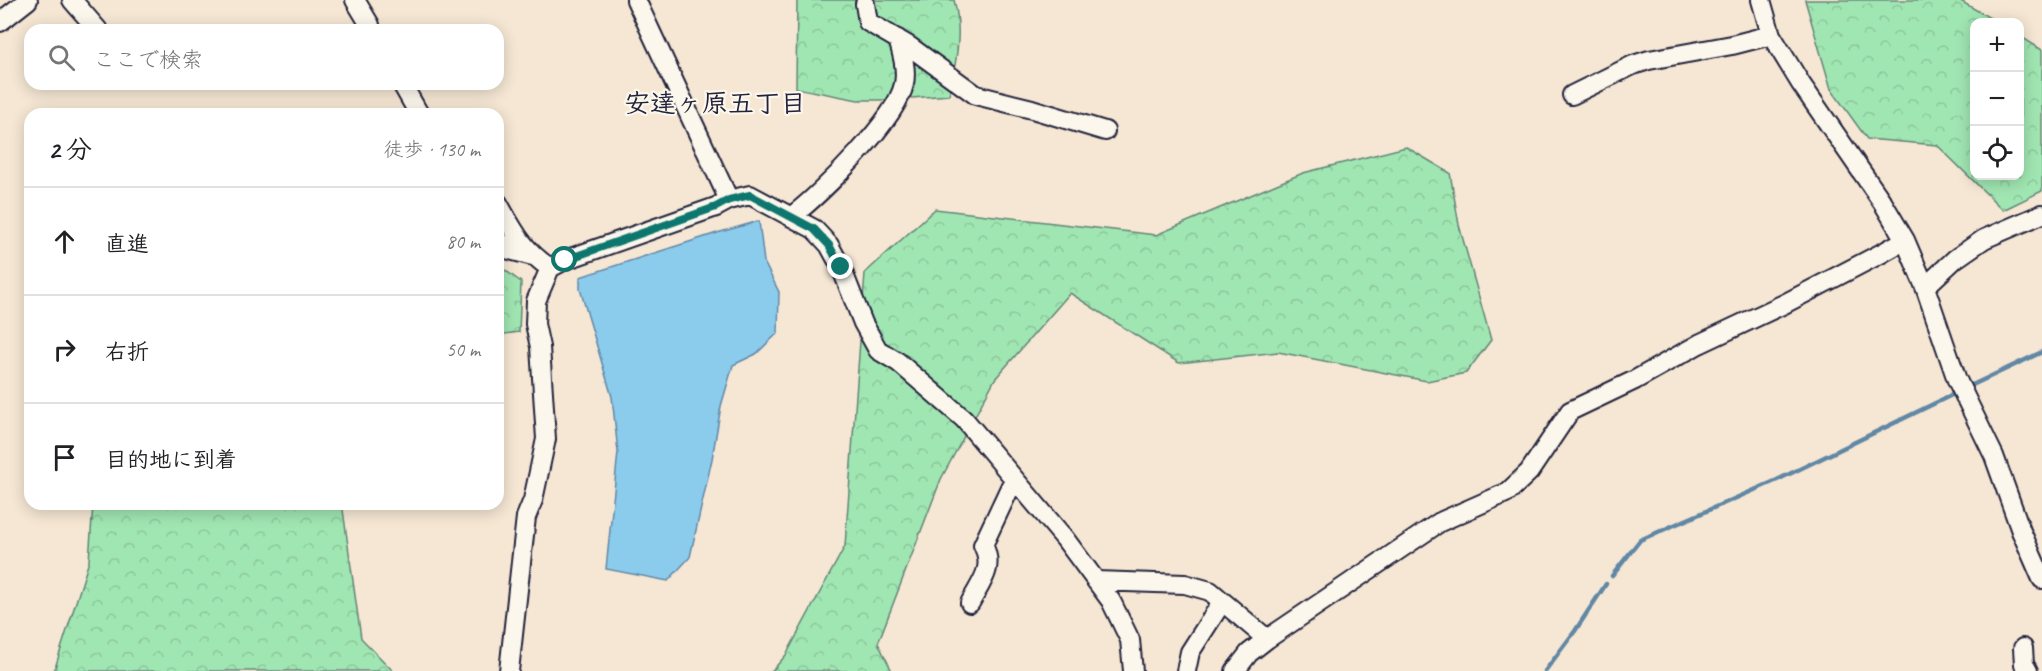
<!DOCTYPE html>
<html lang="ja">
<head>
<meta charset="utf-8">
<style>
  body { margin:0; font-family:Caveat,"Klee One",sans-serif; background:#f2f2f2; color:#202124 }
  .controls { position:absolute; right:18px; top:18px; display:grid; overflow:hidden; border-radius:12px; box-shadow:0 3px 15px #0003 }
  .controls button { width:54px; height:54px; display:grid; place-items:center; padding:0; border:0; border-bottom:2px solid #e0e0e0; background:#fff; color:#202124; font:30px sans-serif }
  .stop { position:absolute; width:18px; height:18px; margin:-14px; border:4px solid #0f766e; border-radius:50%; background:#fff }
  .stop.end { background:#0f766e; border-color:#fff; box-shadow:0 2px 6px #0008 }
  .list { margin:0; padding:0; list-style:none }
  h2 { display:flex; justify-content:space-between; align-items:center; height:78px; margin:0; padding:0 24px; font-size:26px }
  h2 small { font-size:20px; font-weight:400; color:#757577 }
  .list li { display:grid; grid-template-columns:39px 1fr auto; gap:18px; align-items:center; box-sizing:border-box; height:108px; padding:0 24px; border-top:2px solid #e0e0e0 }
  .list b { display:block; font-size:22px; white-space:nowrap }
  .list em { font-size:20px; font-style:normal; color:#757577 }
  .icon { flex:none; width:33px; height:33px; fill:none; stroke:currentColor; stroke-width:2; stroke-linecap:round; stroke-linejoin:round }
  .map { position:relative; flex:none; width:2042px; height:671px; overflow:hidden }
  .search { position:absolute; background:#fff; box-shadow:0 3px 15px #0003; left:24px; top:24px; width:480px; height:66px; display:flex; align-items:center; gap:15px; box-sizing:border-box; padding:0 21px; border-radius:18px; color:#757577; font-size:22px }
  .panel { position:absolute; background:#fff; box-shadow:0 3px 15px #0003; left:24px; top:108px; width:480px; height:402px; border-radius:18px }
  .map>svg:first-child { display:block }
  .forest { fill:url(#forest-crowns); stroke:#618476; stroke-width:1.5 }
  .water { fill:#8bcbec; stroke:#6187a5; stroke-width:1.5 }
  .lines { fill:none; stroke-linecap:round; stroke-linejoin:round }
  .stream { stroke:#6187a5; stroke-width:4.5 }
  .minor-casing { stroke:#22223b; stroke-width:22 }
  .minor { stroke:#fbf7ec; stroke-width:18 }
  .route { stroke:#0f766e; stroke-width:8 }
  .labels { text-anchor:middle; stroke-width:4.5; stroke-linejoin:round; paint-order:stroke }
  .neighbourhood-label { font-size:26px; font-weight:bold; fill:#22223b; stroke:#fbf7ec }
</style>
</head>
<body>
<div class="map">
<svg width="2042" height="671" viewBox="0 0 2042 671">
  <defs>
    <pattern id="forest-crowns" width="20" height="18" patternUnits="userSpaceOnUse" patternTransform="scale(1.5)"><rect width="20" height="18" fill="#a0e6b2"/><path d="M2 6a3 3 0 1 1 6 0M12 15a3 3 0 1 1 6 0" fill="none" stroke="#8ac59a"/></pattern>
  </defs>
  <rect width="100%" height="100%" fill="#f6e7d4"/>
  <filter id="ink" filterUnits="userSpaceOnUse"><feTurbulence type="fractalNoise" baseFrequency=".0167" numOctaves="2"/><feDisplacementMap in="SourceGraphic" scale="12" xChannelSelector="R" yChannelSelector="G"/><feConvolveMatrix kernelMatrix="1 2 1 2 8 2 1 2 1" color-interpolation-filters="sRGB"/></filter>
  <g filter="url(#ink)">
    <path class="forest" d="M797 0H954C963 31 956 63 949 95L886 100H858L796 88Z
      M1805 0H1959L1997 22H1974V176H2020V36L2042 50V191L2003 210 1937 145 1867 139 1831 89Z
      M1406 147 1450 173 1459 225 1491 340 1466 373 1427 381 1278 352 1179 363 1070 293 995 379 941 479 878 643 892 671H772L786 655 845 546 865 273 935 209 1156 235 1303 173Z
      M498 265 521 282 519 332 498 335Z
      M93 504H344L343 510 361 638 393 671H54L89 561Z"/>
    <path class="water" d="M759 221 764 262 779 292 778 333 756 354 733 365 721 406 712 459 690 557 668 581 606 569 618 452 612 397 580 289V277L717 233Z"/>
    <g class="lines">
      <path class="stream" d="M1966 388 2042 352
        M1612 576 1640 540 1775 481 1958 392
        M1545 671 1575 631 1606 584"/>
      <g class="minor-casing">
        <path id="minor" d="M72 0 98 30
          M355 0 370 25 365 30
          M1761 0 1771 35 1801 84 1883 203 1905 240 1925 287 1957 380 1994 456 2021 531 2042 579
          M865 4 868 22 909 46 976 95 1032 109 1105 131
          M0 22 28 0
          M402 84 419 114
          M1572 95 1633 65 1649 60 1732 45 1771 35
          M729 200 750 195 814 229 829 245 841 267 863 323 878 350 898 362 964 419 1065 539 1111 601 1130 640 1133 671
          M498 203C514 231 522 249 550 268
          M792 216C821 194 897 119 904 84 907 69 902 53 898 39
          M498 241 510 250 533 256
          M1925 287 1955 259 1984 239 2042 214
          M1096 581 1185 584 1210 591 1267 639
          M970 603C981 582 995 568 983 545L1014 479
          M2023 648 2024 664 2028 671
          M509 671 526 517 533 500 546 439 540 347 535 324 536 301 550 268 565 260 716 207 729 200 636 0
          M1186 671 1190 652 1222 602
          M1235 671 1249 653 1267 639 1440 522 1508 492 1529 472 1570 411 1635 380 1699 344 1784 304 1882 253 1905 240"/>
      </g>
      <use href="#minor" class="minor"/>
    </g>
  </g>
  <g class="lines" filter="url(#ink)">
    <path class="route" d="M565 260 716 207 729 200 750 195 814 229 829 245 841 267"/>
  </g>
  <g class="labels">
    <g class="neighbourhood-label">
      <text x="715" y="112">安達ヶ原五丁目</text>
    </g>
  </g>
</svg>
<div class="controls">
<button>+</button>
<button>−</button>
<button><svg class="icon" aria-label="locate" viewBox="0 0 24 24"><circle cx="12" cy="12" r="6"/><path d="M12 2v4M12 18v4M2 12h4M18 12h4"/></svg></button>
</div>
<div class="stop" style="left:565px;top:260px"></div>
<div class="stop end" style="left:841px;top:267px"></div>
<div class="search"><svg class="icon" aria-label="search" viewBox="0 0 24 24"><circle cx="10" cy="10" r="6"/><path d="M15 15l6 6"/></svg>ここで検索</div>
<section class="panel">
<h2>2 分<small>徒歩 · 130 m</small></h2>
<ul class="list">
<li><svg class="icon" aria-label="ahead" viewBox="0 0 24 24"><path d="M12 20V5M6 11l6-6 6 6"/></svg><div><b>直進</b></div><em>80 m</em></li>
<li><svg class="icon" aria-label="right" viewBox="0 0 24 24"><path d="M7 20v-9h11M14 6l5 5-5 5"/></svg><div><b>右折</b></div><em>50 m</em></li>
<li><svg class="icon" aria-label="arrive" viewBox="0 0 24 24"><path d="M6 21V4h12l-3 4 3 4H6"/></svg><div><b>目的地に到着</b></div></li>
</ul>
</section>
</div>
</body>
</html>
